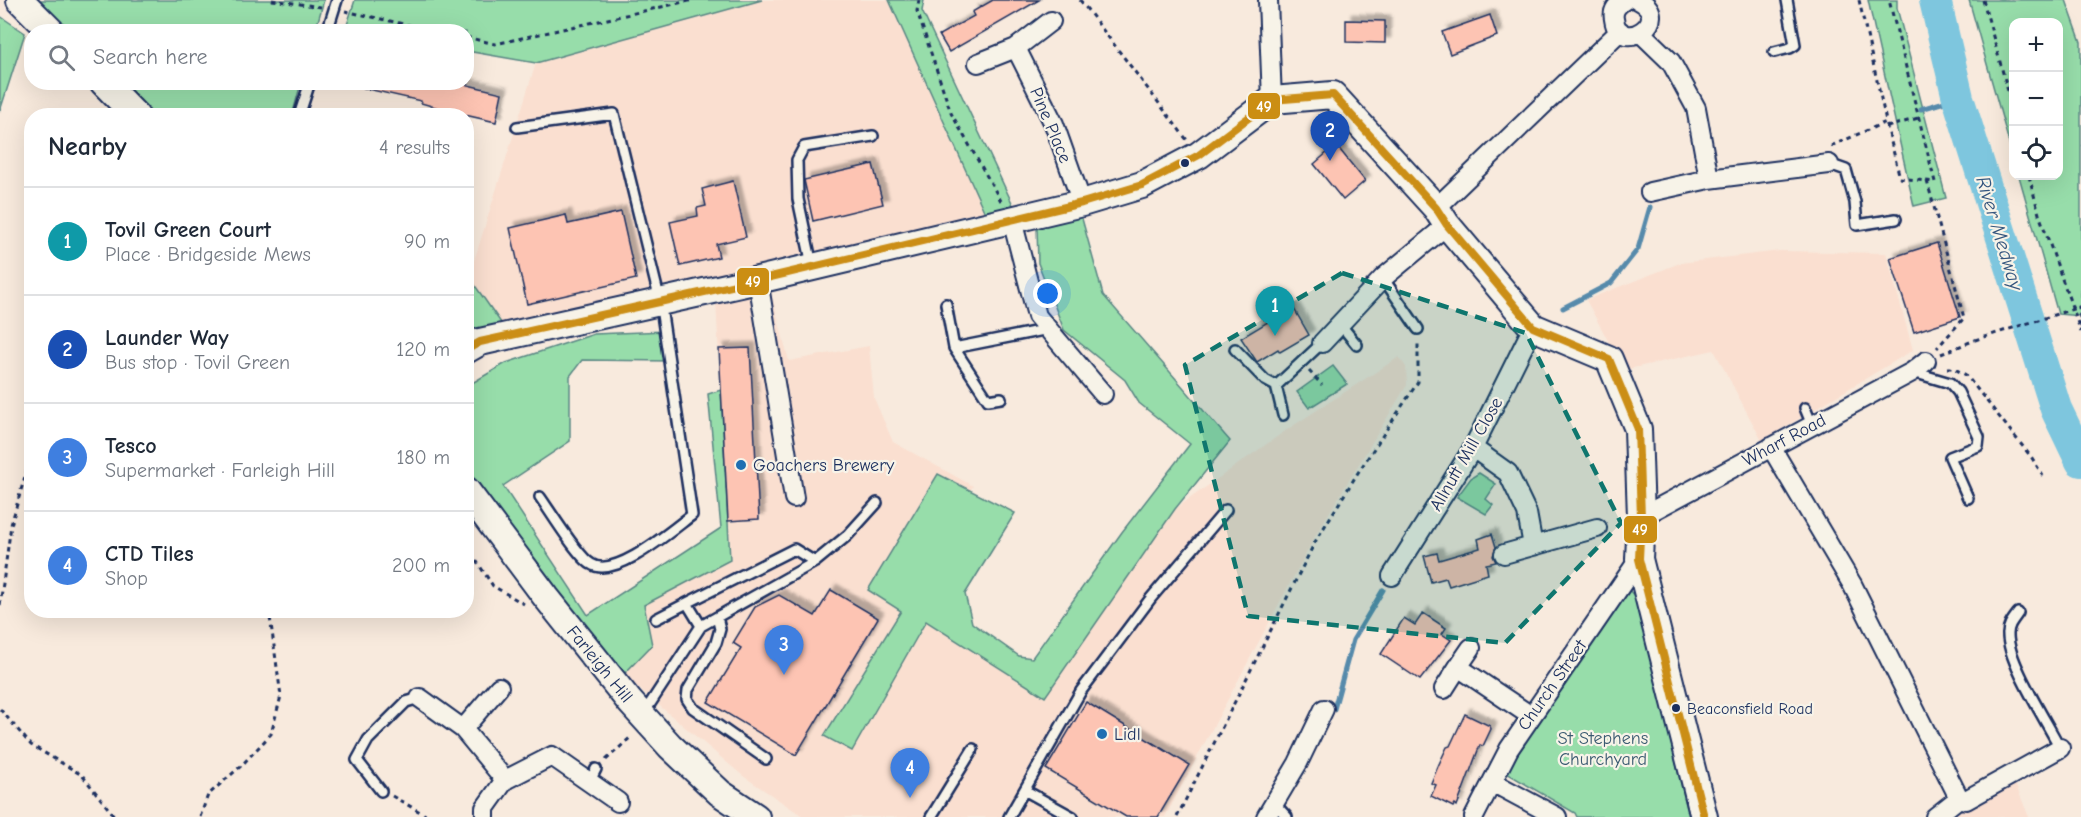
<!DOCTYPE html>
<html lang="en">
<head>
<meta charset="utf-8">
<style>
  body { margin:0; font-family:"Comic Neue",sans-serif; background:#f6f6f7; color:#1f2937 }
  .controls { position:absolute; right:18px; top:18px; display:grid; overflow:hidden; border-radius:12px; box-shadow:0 6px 24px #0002 }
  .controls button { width:54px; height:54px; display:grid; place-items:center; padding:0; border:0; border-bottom:2px solid #e0e1e3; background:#fff; color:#1f2937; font:30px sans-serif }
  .you { position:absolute; left:1048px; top:294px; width:21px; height:21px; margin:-15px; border:4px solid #fff; border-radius:50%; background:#1a73e8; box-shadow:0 0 0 9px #1a73e833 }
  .badge { display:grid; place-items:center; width:39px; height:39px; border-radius:50%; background:#7c3aed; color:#fff; font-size:20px; font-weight:700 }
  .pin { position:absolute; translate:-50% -50px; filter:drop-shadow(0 2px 3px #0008) }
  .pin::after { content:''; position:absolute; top:32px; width:21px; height:18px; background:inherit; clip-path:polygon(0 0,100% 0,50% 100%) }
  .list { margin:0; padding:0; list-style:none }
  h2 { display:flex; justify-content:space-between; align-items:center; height:78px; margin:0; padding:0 24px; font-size:26px }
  h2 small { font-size:20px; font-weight:400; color:#747a83 }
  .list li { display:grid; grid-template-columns:39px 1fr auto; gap:18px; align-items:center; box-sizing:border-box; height:108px; padding:0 24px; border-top:2px solid #e0e1e3 }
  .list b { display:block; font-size:22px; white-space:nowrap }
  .list p { margin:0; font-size:20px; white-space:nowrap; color:#747a83 }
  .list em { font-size:20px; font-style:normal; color:#747a83 }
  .icon { flex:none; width:33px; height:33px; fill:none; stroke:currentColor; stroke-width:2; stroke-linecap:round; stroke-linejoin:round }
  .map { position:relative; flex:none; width:2081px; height:817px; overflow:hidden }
  .search { position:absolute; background:#fff; box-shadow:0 6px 24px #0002; left:24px; top:24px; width:450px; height:66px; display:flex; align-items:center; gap:15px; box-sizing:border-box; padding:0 21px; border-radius:24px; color:#747a83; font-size:22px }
  .panel { position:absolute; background:#fff; box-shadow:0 6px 24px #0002; left:24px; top:108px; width:450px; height:510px; border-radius:24px }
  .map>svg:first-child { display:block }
  .built { fill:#fadfd0 }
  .green { fill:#97ddaa; stroke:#598684; stroke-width:1.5 }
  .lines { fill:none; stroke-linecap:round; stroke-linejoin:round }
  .stream { stroke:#568aab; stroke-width:5 }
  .river { stroke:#7ec6de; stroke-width:32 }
  .building { fill:#fdc4b3; stroke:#1b2f5e; stroke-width:1.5; filter:url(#shadow) }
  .lane-casing { stroke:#1b2f5e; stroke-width:14 }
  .street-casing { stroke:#1b2f5e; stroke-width:22 }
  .secondary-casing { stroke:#1b2f5e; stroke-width:30 }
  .path { stroke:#1b2f5e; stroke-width:3; stroke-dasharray:4.5 4.5; stroke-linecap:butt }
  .lane { stroke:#f7f3e8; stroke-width:9 }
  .street { stroke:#f7f3e8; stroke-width:18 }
  .secondary { stroke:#f7f3e8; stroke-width:26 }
  .path-bridge { stroke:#1b2f5e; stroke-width:3; stroke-dasharray:4.5 4.5; stroke-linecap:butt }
  .bus-1-casing { stroke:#f7f3e8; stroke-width:12 }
  .bus-1 { stroke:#cb8e13; stroke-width:8 }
  .marked { fill:#0f766e; fill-opacity:0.2; stroke:#0f766e; stroke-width:4.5; stroke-dasharray:12 8; stroke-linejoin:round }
  .bus-dot { fill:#1b2f5e; stroke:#f7f3e8; stroke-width:2 }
  .poi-dot { fill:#1f6fb2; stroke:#f7f3e8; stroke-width:2 }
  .labels { text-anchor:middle; stroke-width:4.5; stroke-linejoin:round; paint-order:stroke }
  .bus-label { font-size:16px; fill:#1b2f5e; stroke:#f7f3e8; text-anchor:start }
  .street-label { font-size:18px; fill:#1b2f5e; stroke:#f7f3e8 }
  .poi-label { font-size:18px; fill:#1b2f5e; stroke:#f7f3e8; text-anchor:start }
  .park-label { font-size:18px; fill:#3a5a71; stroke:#f7f3e8 }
  .water-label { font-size:20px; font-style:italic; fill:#34557e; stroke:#f7f3e8 }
  .line-badge { stroke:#f7f3e8; stroke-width:2 }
  .badge-label { font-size:16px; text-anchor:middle; font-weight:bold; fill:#fff }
</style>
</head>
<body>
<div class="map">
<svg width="2081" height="817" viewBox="0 0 2081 817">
  <defs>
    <filter id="shadow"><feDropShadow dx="5.5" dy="-5.5" stdDeviation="1.5" flood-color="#0004"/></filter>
  </defs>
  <rect width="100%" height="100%" fill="#f8eadd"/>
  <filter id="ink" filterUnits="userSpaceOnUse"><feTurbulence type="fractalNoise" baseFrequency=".0167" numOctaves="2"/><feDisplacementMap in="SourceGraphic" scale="12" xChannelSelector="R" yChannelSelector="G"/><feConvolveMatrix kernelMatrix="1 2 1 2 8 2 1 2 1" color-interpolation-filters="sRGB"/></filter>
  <g filter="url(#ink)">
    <path class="built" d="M762 0H889L985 213 506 330 469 277 536 63Z
      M1780 251 1886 253 1913 350 1762 441 1714 350 1624 370 1586 300 1680 263Z
      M770 288 789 361 869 346 874 398 893 442 973 486 910 596 1045 697 1175 509 1288 429 1399 357 1406 367 1407 385 1318 531 1165 817H804L743 776 623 675 652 645 644 605 730 560 716 301Z
      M2012 776 2029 817H1948Z"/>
    <path class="green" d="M26 0H324L315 32 60 31Z
      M355 0H762L536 63 467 51 466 32 345 31Z
      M889 0H924L922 11 1014 207 985 213Z
      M1868 0H1897V8L1946 198 1914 206Z
      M1969 0H2066L2081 42V316L2058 314 2019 176H2058V22H2014L2013 157Z
      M0 16 25 33 0 111Z
      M116 83H301L292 116 152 115Z
      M1081 215 1103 295 1230 441 1175 509 1045 697 926 621 852 751 824 736 901 611 868 590 938 474 1015 513 965 594 972 623 1019 656 1032 658 1122 532 1190 444 1139 403 1125 380 1064 330 1038 263 1037 226Z
      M469 277 506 330 467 336 466 283Z
      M665 331 671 361 582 360 570 376V441L503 486 588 615 721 528 708 394 721 390 730 560 644 605 652 645 623 675 490 513 467 475V386L506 363 594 334Z
      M1333 366 1347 384 1309 408 1297 392Z
      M1479 473 1496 484 1486 499 1493 505 1486 514 1457 497 1471 478Z
      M1629 590 1636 598 1689 817H1577L1575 813 1505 772Z"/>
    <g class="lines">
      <path class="stream" d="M1921 109 1958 98
        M1563 308 1611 283 1638 249 1650 207
        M1334 709 1353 640 1383 590"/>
      <path class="river" d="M1935 0 1958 98 2056 409 2081 461"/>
    </g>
    <path class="building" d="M993 0H1039L949 52 939 35 974 16 972 12Z
      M1490 15 1497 36 1450 54 1442 32Z
      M1346 20 1385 21V43L1346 42Z
      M364 82H455L502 93 496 122 456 113 421 103V101L363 88Z
      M1336 145 1365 181 1343 200 1314 164Z
      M873 164 883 204 813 221 804 180Z
      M733 181 746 237 716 244 719 257 680 266 670 222 698 216 697 208 706 206 702 189Z
      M621 212 636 279 527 304 510 228 566 215 568 224Z
      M1937 243 1960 317 1914 332 1890 258Z
      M1293 307 1309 335 1280 352 1278 349 1257 362 1241 338Z
      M750 348 759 519 728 521 719 349Z
      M1492 534 1496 547 1493 556 1496 562 1486 564 1488 574 1449 586 1446 578 1431 582 1424 556 1437 553 1439 560 1480 548 1478 539Z
      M831 590 878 618 796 755 708 702 741 648 733 643 755 607 779 595 815 616Z
      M1423 613 1446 628 1442 634 1451 640 1420 680 1381 654 1404 618 1415 625Z
      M1086 702 1189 765 1158 817H1126L1046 769Z
      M1465 714 1490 726 1491 729 1483 746 1480 745 1457 806 1455 804 1453 807 1431 796 1436 785 1431 783 1439 764 1447 747 1450 746Z"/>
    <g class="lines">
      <g class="lane-casing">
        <path id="lane" d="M327 32 337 0
          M1774 52 1790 48 1795 45 1787 0
          M299 116 310 82
          M517 127 614 114 660 301 692 515C673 529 615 580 591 564 578 557 550 511 540 497
          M1829 164 1846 170 1855 202 1857 225 1896 219
          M812 265 798 199 797 160 804 147 873 136
          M1383 278 1418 329
          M946 304 954 348
          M1340 324 1357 345
          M1235 349 1265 380 1276 386 1322 343
          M1913 372 1950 383 1958 392 1979 437 1978 446 1950 457 1968 498
          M1276 386 1283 415
          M1001 398 988 400 954 348 1049 329
          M1805 408 1812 425
          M2018 613C2013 620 2008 625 2008 634 2007 661 2047 722 2060 748
          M717 617 720 629 716 643 688 690 687 699 693 708 766 759
          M656 619 687 603
          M701 626 687 603 794 549 815 562
          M644 713 701 626 815 562 848 535 877 503
          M590 781 596 769
          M381 791 357 760 368 740 406 702 420 698
          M1026 791 1073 817
          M1274 803 1287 817
          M931 817 973 749
          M1009 817 1081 691 1151 598 1226 510"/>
      </g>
      <g class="street-casing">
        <path id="street" d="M1268 0 1272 100
          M1625 0C1618 4 1612 10 1614 19 1619 57 1676 19 1638 0
          M1641 33 1671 62 1696 108 1709 179
          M1016 48 1054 124 1082 203
          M978 63 1016 48 1051 21
          M1650 192 1709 179 1829 164
          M1436 208 1620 31
          M1012 220 1037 316 1103 394
          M758 280 794 498
          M1322 343 1383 278 1447 225
          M1771 447 1852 584 1959 798 1935 817
          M1473 448 1508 473 1527 513 1533 546
          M1641 517 1912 372 1926 361
          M1504 554 1597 528
          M1392 576 1473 448 1533 327
          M1458 667 1471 648
          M1444 689 1458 667 1531 716
          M420 698 463 729 505 780
          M463 729 499 687
          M1492 782 1557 817
          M1959 798 1966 800 2060 748
          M485 817V808L505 780 552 756 618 802
          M1266 817 1298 763 1324 709
          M1474 817 1509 749 1639 559"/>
      </g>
      <g class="secondary-casing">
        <path id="secondary" d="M20 0 52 32
          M103 82 136 116
          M466 350 480 342 758 280 1082 203 1142 185 1199 155 1272 100 1333 95 1436 208 1447 225 1533 327 1609 359 1638 429 1641 517 1639 559 1704 817
          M466 490 546 597 630 702 670 746 720 793 756 817"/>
      </g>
      <path class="path" d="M272 0 321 7
        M919 0 917 11 951 113 1001 201
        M1080 0 1187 140
        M1859 0 1886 121
        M1983 0 2014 113
        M345 11 440 32
        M466 37 495 44 693 0
        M1887 127 1918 118
        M1831 146 1886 122 1900 178 1935 182 1889 0
        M2029 176 2039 214 2081 332
        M1927 181 1964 318 1937 348
        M2081 327 2079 307H2081
        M1941 354 1975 340
        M1947 368H1953L1966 375 2032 458 2043 476
        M1309 371 1322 385
        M466 545 493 586 524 604
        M0 605 11 525 32 452
        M0 709 31 745 82 775 115 817
        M606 760 632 736
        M392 796 429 817
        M200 817 208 795 242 765 271 734 281 696 269 610
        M1177 817 1315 542 1359 471 1418 382V340"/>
      <use href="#lane" class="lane"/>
      <use href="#street" class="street"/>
      <use href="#secondary" class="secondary"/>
      <path class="path-bridge" d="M1975 340 2079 307"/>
      <g class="bus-1-casing">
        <path id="bus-1" d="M466 350 480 342 758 280 1082 203 1142 185 1199 155 1272 100 1333 95 1436 208 1447 225 1533 327 1609 359 1638 429 1641 517 1639 559 1704 817"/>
      </g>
      <use href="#bus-1" class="bus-1"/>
    </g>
  </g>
  <path class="marked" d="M1342 273 1526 333 1621 523 1505 643 1248 616 1185 365Z"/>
  <g class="bus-dot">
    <circle cx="1185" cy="163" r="5"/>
    <circle cx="1676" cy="708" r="5"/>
  </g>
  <g class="poi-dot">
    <circle cx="741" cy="465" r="6"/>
    <circle cx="1102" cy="734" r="6"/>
  </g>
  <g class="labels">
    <g class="bus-label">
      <text x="1687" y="714">Beaconsfield Road</text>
    </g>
    <g class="street-label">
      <text transform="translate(1051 125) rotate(67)" y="6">Pine Place</text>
      <text transform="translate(1784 440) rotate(-28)" y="6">Wharf Road</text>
      <text transform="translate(1466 454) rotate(-60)" y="6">Allnutt Mill Close</text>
      <text transform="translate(600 664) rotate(51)" y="6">Farleigh Hill</text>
      <text transform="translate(1552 685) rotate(-55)" y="6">Church Street</text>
    </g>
    <g class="poi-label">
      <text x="753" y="471">Goachers Brewery</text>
      <text x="1114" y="740">Lidl</text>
    </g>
    <g class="park-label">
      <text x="1603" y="744">St Stephens<tspan x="1603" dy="21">Churchyard</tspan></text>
    </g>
    <g class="water-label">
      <text transform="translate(2000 233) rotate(73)" y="7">River Medway</text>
    </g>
  </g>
  <g class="line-badge">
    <rect x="1247" y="92" width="34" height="28" rx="6" fill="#cb8e13"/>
    <rect x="736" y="267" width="34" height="29" rx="6" fill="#cb8e13"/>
    <rect x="1623" y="515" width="35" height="29" rx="6" fill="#cb8e13"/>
  </g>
  <g class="badge-label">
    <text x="1264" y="112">49</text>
    <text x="753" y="287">49</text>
    <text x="1640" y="535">49</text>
  </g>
</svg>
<div class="controls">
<button>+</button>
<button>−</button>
<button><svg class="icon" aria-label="locate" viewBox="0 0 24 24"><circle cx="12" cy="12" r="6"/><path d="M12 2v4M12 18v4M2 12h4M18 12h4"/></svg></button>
</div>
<div class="you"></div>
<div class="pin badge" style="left:1275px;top:336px;background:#0f9aa8">1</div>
<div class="pin badge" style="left:1330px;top:161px;background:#1a4fb4">2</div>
<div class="pin badge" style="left:784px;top:675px;background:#3f7fe0">3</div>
<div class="pin badge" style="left:910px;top:798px;background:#3f7fe0">4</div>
<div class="search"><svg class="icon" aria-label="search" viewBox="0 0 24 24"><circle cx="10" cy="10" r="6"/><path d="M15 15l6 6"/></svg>Search here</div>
<section class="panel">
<h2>Nearby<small>4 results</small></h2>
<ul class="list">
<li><span class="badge" style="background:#0f9aa8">1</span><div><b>Tovil Green Court</b><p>Place · Bridgeside Mews</p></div><em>90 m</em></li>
<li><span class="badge" style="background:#1a4fb4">2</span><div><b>Launder Way</b><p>Bus stop · Tovil Green</p></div><em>120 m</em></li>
<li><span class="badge" style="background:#3f7fe0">3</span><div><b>Tesco</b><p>Supermarket · Farleigh Hill</p></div><em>180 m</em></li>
<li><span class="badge" style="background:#3f7fe0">4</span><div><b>CTD Tiles</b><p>Shop</p></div><em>200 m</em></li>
</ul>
</section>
</div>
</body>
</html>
